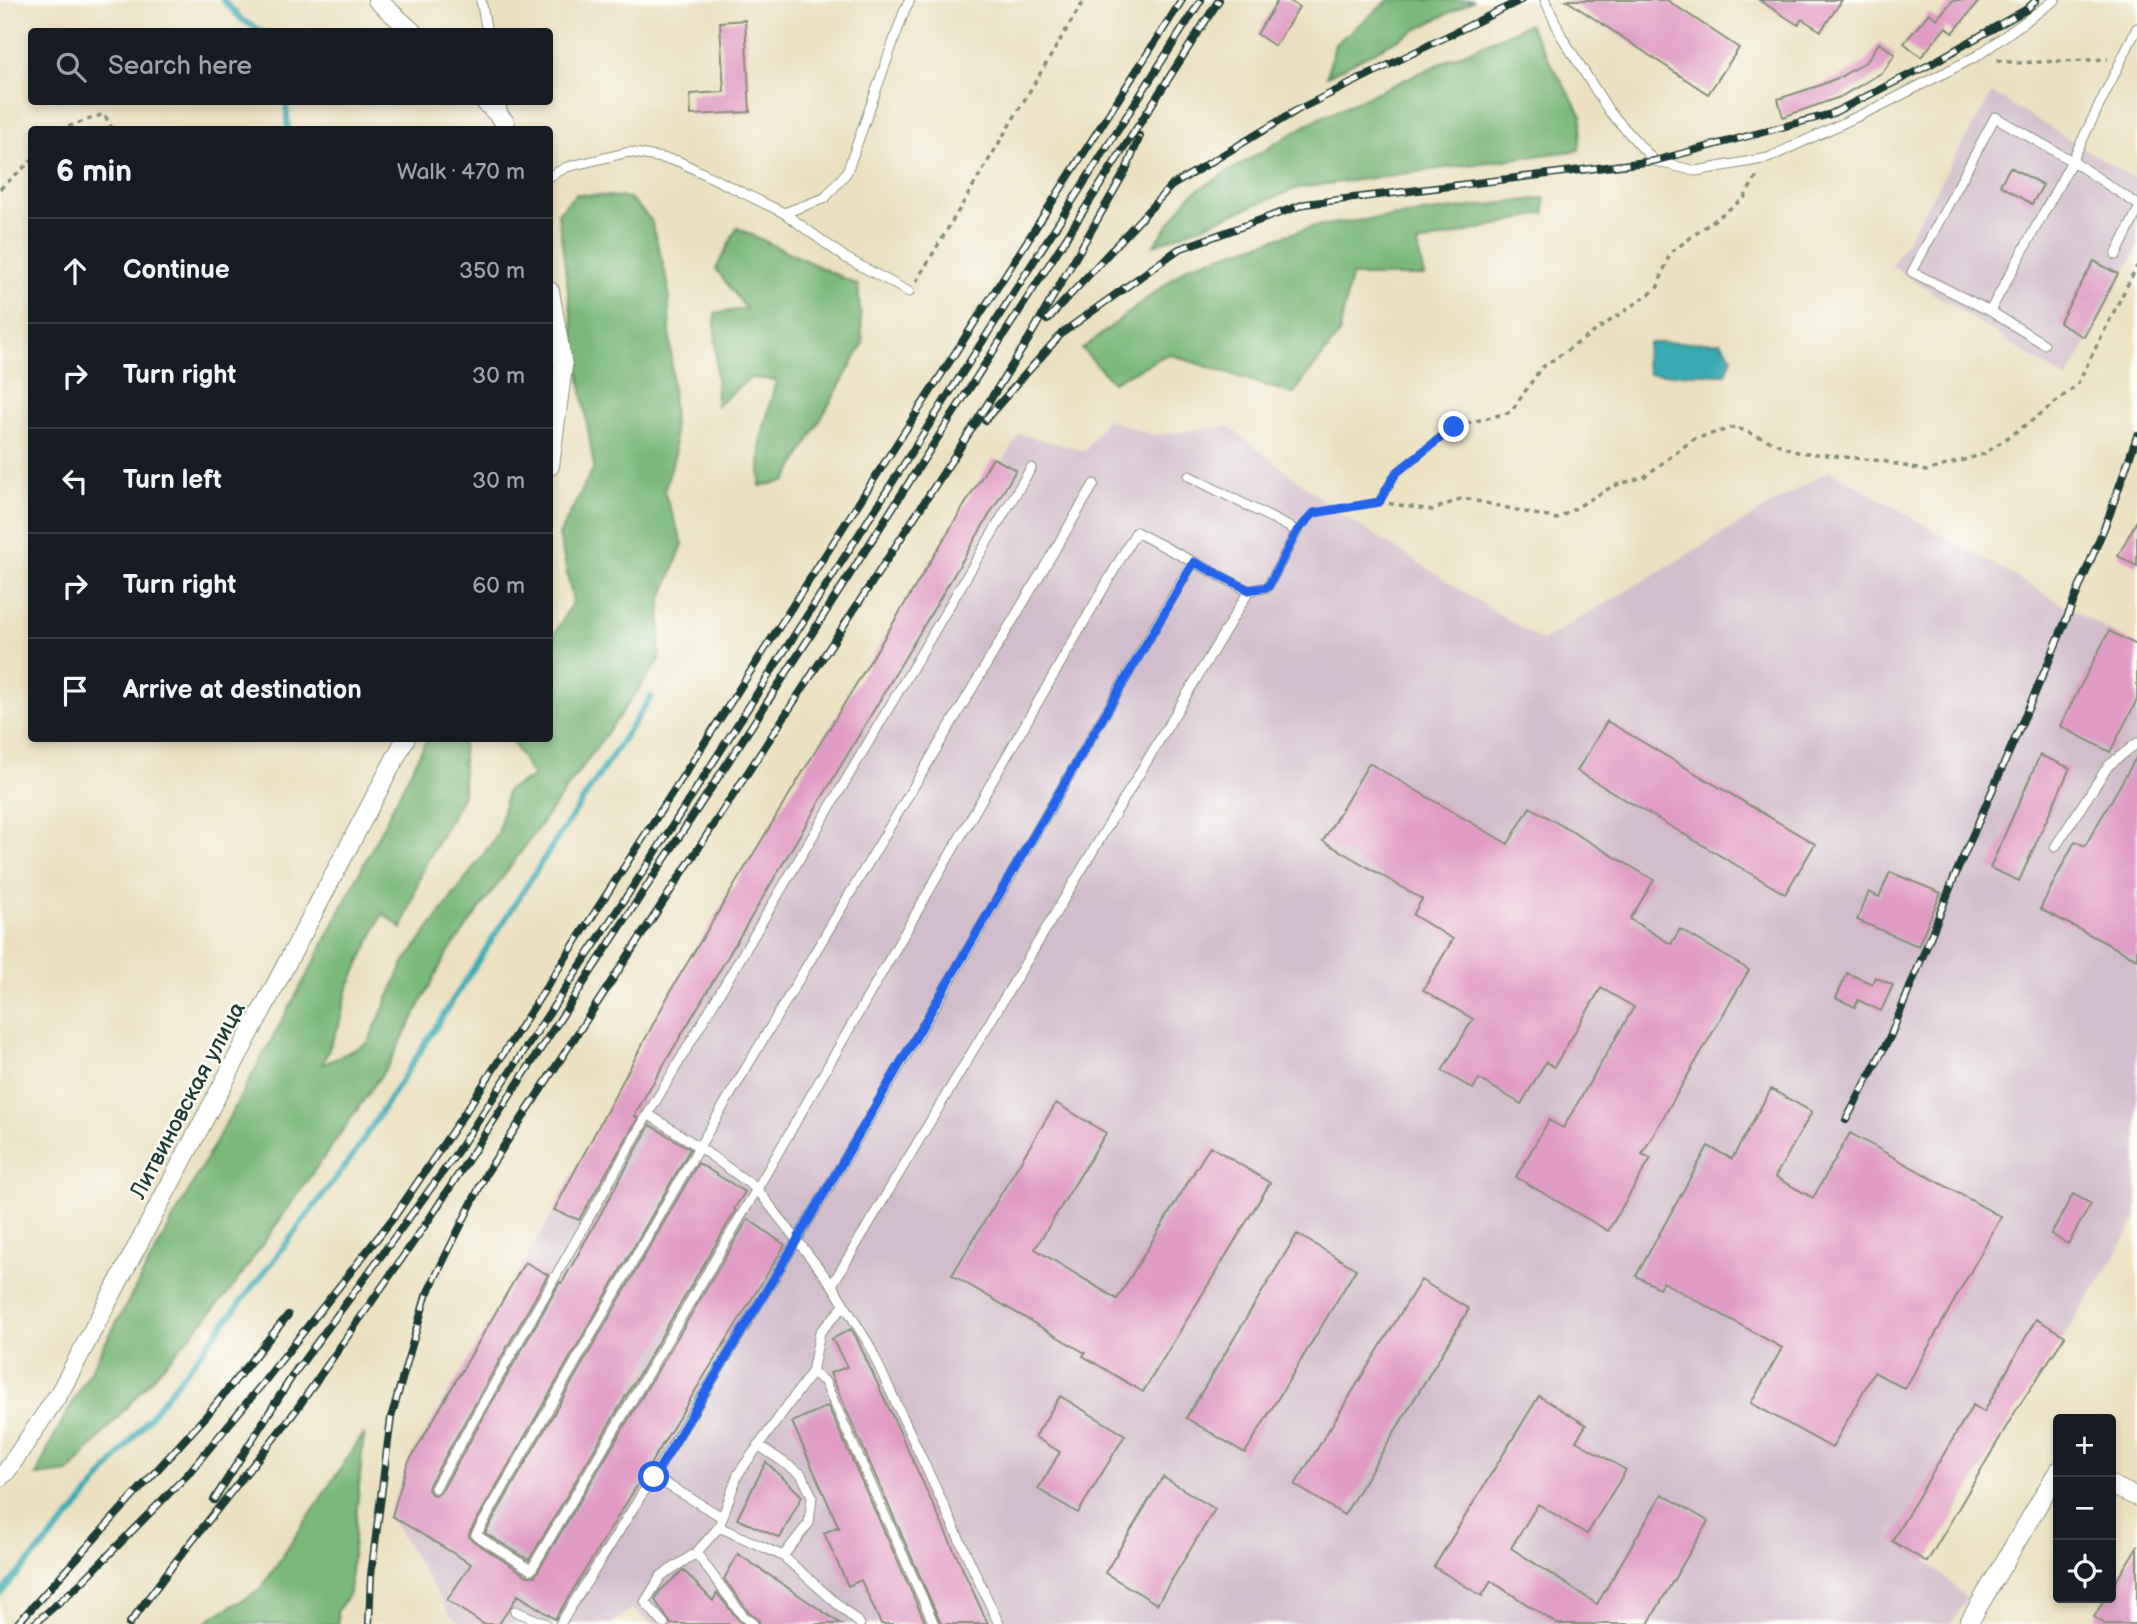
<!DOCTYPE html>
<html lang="en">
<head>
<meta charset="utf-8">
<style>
  body { margin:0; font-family:"Balsamiq Sans",sans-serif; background:#20242c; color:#f1f3f6 }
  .controls { position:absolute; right:21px; bottom:21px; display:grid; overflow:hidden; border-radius:7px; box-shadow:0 4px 10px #0003 }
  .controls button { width:63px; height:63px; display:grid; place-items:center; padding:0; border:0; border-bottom:2px solid #363941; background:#171b24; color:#f1f3f6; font:35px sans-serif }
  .stop { position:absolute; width:21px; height:21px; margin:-16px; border:5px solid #2563eb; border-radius:50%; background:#fff }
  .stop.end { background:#2563eb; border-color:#fff; box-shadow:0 2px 7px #0008 }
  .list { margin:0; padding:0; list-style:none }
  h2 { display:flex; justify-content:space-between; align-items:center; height:91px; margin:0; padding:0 28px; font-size:30px }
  h2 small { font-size:23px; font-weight:400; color:#9ea1a6 }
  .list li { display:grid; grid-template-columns:46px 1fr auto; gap:21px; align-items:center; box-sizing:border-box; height:105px; padding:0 28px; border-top:2px solid #363941 }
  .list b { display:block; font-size:26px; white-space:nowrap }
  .list em { font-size:23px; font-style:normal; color:#9ea1a6 }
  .icon { flex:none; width:38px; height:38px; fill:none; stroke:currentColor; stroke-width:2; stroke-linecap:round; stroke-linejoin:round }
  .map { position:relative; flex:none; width:2137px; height:1624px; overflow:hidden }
  .search { position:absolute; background:#171b24; box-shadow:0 4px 10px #0003; left:28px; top:28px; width:525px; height:77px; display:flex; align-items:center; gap:18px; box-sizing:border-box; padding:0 24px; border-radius:7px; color:#9ea1a6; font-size:26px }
  .panel { position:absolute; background:#171b24; box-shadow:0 4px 10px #0003; left:28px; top:126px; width:525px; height:616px; border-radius:7px }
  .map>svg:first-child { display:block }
  .industrial { fill:#d1bdcb }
  .forest { fill:#7ab878; stroke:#4c7a56; stroke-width:2 }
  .water { fill:#39abb3; stroke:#2c7474; stroke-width:2 }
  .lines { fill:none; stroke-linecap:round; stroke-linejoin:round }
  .stream { stroke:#39abb3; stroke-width:6 }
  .building { fill:#e19cc5 }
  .lane-casing { stroke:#858f7a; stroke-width:11 }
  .street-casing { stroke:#858f7a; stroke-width:20 }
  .path { stroke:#858f7a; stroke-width:3.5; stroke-dasharray:5 5; stroke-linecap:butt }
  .lane { stroke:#fff; stroke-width:9 }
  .street { stroke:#fff; stroke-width:18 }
  .rail-casing { stroke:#1f3d34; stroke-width:8 }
  .rail { stroke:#fdfcf7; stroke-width:5; stroke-dasharray:16; stroke-linecap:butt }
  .route { stroke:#2563eb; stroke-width:9 }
  .labels { text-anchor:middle; stroke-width:5; stroke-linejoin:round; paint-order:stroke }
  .street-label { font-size:23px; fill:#1f3d34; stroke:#fdfcf7 }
</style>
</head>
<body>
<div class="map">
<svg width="2137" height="1624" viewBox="0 0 2137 1624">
  <rect width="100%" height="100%" fill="#fdfcf7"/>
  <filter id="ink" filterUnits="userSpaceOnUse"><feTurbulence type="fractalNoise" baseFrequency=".0143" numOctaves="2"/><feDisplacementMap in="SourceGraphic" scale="14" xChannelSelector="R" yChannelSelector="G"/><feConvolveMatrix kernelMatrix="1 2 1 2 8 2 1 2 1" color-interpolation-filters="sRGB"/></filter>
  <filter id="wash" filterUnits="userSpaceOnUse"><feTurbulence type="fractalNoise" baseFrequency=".00686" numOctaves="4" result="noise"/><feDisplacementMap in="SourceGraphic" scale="28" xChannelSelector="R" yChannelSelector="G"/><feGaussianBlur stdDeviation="1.57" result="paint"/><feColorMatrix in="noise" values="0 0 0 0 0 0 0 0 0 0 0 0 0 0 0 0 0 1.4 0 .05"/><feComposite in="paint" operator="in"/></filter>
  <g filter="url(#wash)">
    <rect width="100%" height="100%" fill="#ebe1c0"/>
    <path class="industrial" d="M1992 93 2137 180V249L2067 380 1892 266Z
      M1106 419 1153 435 1228 426 1341 514 1542 641 1830 470 2109 631 2137 645V1216L2115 1257 2007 1425 1927 1561 1967 1598 1951 1624H653L632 1609 611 1624H464L451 1616 388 1514 407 1465 683 990 1019 434 1085 451Z"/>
    <path class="forest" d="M1389 0H1474L1327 76 1335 44Z
      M1528 24 1582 116 1579 150 1298 188 1154 245 1191 194 1315 120Z
      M576 194 630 198 651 220 668 283 675 454 664 492 683 544 661 601 659 661 445 957 389 1064 230 1291 69 1472 36 1476 50 1444 318 955 427 739H463V795L423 869 402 929 383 913 348 988 339 1025 322 1065 368 1043 404 963 498 834 507 790 533 777 511 739 550 738V642L573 601 559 535 594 467 579 372 558 213Z
      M1544 198 1545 213 1417 244 1424 276H1351L1339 334 1293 394 1168 354 1113 382 1082 349 1189 266 1315 226Z
      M737 228 858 285 863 344 786 481 760 486 761 439 776 380 750 378 717 405 715 313 746 309 716 269Z
      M364 1433 349 1593 337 1612 338 1624H205L209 1619 260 1590Z"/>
    <path class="water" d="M1721 342 1732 357 1726 374H1649L1645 360 1648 343Z"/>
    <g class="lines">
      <path class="stream" d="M223 0 242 20 263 32
        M286 102 288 130
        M0 1594 75 1511 263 1274 354 1154 547 854 651 697"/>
    </g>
    <g id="blocks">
      <path class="building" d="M1278 0H1288L1299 7 1275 46 1257 34Z
        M1566 0H1667L1739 48 1708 94Z
        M1759 0H1842L1821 31 1802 19 1798 25Z
        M1953 0H1980L1953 33 1946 27 1921 57 1904 43 1929 13 1937 19Z
        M745 20 750 112 691 115 690 94 724 92 720 22Z
        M1879 43 1895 54 1883 72 1840 97 1783 117 1778 99 1818 86 1840 77 1867 61Z
        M2010 167 2043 185 2032 204 2000 185Z
        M2094 261 2118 274 2084 337 2059 323Z
        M993 458 1016 470 644 1098 634 1116 638 1118 579 1220 554 1210 674 985Z
        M2137 520V566L2118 556Z
        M2109 631 2137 645V700L2110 752 2060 726Z
        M1607 721 1815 844 1785 894 1577 771Z
        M2040 755 2070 768 2019 881 1990 868Z
        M2137 756V959L2040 909 2075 841 2085 846Z
        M1369 763 1508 844 1530 807 1654 880 1630 919 1671 944 1680 929 1749 970 1642 1154 1651 1158 1608 1231 1516 1177 1549 1120 1563 1128 1634 1007 1601 988 1554 1067 1546 1062 1521 1104 1479 1079 1473 1089 1442 1071 1473 1019 1423 990 1453 939 1413 915 1422 899 1323 841Z
        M1890 872 1941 893 1918 946 1857 920 1869 892 1879 897Z
        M1847 973 1872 984 1875 977 1893 985 1881 1011 1858 1000 1855 1007 1836 998Z
        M1771 1089 1812 1112 1775 1177 1813 1198 1850 1133 2001 1217 1905 1389 1874 1372 1832 1448 1751 1403 1782 1348 1663 1282 1659 1288 1636 1276 1708 1146 1732 1159Z
        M1056 1103 1106 1133 1035 1249 1117 1299 1210 1146 1270 1183 1143 1392 1083 1356 1085 1353 952 1275Z
        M650 1125 690 1149 470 1532 469 1536 472 1540 527 1576H535L748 1219 785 1245 555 1619 518 1595 499 1624H483L447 1600 471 1564 392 1516 407 1465 525 1262 548 1275 429 1485 428 1489 431 1494 436 1495 441 1492 560 1282 562 1283Z
        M698 1163 745 1192 734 1209 736 1210 529 1560 485 1533Z
        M2073 1194 2091 1204 2068 1244 2051 1234Z
        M1297 1234 1356 1269 1245 1453 1186 1418Z
        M1421 1280 1469 1309 1344 1515 1295 1485Z
        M2036 1319 2065 1336 2015 1412 1927 1562 1892 1541 1973 1405 1984 1412Z
        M851 1329 856 1337 988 1624H941L830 1373 847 1367 832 1339Z
        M1060 1396 1125 1435 1078 1513 1038 1489 1060 1452 1035 1437Z
        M1539 1396 1586 1425 1576 1441 1626 1470 1587 1534 1538 1504 1511 1548 1597 1604 1662 1494 1708 1521 1648 1624H1557L1491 1581 1482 1596 1434 1567Z
        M828 1406 926 1624H881L861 1580 848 1586 824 1533 837 1527 840 1530 792 1422Z
        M766 1462 802 1496 780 1538 737 1519Z
        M1163 1477 1215 1509 1157 1604 1105 1573Z
        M2137 1547V1624H2105L2094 1617 2105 1598H2111V1589Z
        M738 1554 806 1600 841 1624H760L758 1619 748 1611 724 1579Z
        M683 1570 713 1601 717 1593 742 1624H671L655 1600 660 1591Z"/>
    </g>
  </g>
  <g filter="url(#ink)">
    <use href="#blocks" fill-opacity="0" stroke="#858f7a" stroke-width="2"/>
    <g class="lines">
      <g class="lane-casing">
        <path id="lane" d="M481 0 487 32
          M1545 0 1562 37 1609 111 1654 161 1696 171 1768 158 1880 106 1977 56 2055 0
          M2137 28 2072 161 2137 204
          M500 102 504 117
          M1995 117 2072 161 1990 311 1912 272Z
          M550 176 567 167 629 152 678 161 784 213 846 258 909 292
          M784 213 825 198 847 172 905 9 910 0
          M2116 255 2137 212
          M1990 311 2044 344
          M1189 476 1297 531 1268 587 1249 591
          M2055 847 2108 766 2137 743
          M648 1114 699 1147 757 1189 832 1285 868 1343 999 1624
          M832 1285 1249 591 1136 532 757 1189 531 1570 476 1535 699 1147 1094 484
          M812 1372 825 1382 934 1624
          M758 1445 801 1474 812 1496 809 1523 783 1556
          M654 1477 722 1517
          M435 1488 648 1114 1031 468
          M719 1527 783 1556 860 1624
          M696 1553 743 1616 753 1624
          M515 1611 546 1624
          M560 1624C782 1277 986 918 1193 562
          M664 1624 645 1602 661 1576 696 1553 719 1527 738 1474 812 1372 820 1332 844 1306"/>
      </g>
      <g class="street-casing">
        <path id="street" d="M377 0 413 32
          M485 102 505 122 507 130
          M550 291 563 366 550 466
          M0 1477 6 1472 60 1392 406 738
          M2111 1485 2137 1497
          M1968 1624 2058 1471"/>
      </g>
      <path class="path" d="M1997 60 2016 63 2108 59
        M59 130 104 114 113 130
        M0 189 32 160
        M916 282 1084 0
        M1379 502 1432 510 1463 498 1557 519 1613 486 1644 477 1694 439 1735 427 1797 452 1883 461 1926 471 1984 454 2037 417 2077 385 2137 266
        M1305 523 1314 513 1379 502 1396 473 1453 427 1511 412 1541 368 1657 289 1670 253 1744 198 1758 174"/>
      <use href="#lane" class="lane"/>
      <use href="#street" class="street"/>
      <g class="rail-casing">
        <path id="rail" d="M1047 320 1171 186 1299 109 1521 0
          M985 420 1062 333 1179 249 1305 204 1654 161 1831 114 1929 65 2027 9 2036 0
          M1846 1120 1890 1037 1957 871 2049 661 2109 516 2137 436
          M293 1375 453 1158 648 864 1201 0
          M214 1500 298 1367
          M17 1624 207 1415 288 1315
          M34 1624 80 1584 187 1475 263 1383 394 1217 472 1102 680 781 1182 0
          M129 1624 173 1565 294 1413 428 1221 800 652 1219 0
          M369 1624 371 1575 391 1418 426 1296 487 1172 959 449 1028 340 1126 170 1140 136"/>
      </g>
      <use href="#rail" class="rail"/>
    </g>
  </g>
  <g class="lines" filter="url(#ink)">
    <path class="route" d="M654 1477 797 1240 1194 562 1249 590 1268 587 1297 531 1314 513 1379 502 1396 473 1454 427"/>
  </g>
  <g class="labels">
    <g class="street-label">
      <text transform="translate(187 1100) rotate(-62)" y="8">Литвиновская улица</text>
    </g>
  </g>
</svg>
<div class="controls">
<button>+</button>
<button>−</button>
<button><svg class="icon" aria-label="locate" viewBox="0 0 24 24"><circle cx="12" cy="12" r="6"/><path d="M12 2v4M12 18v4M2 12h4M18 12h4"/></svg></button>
</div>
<div class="stop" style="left:654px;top:1477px"></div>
<div class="stop end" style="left:1454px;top:427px"></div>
<div class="search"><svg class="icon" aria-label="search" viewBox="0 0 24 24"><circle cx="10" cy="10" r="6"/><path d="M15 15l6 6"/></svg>Search here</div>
<section class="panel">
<h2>6 min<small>Walk · 470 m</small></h2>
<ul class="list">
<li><svg class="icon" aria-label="ahead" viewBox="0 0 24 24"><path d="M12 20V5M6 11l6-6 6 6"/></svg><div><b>Continue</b></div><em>350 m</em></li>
<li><svg class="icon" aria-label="right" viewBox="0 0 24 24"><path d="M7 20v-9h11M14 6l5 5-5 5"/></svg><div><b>Turn right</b></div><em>30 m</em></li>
<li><svg class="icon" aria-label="left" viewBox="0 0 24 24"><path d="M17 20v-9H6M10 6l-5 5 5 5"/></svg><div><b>Turn left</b></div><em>30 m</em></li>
<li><svg class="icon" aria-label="right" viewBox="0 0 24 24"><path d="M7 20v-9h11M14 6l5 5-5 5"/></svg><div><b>Turn right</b></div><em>60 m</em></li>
<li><svg class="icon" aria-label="arrive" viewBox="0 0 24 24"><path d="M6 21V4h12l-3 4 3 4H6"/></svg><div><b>Arrive at destination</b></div></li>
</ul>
</section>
</div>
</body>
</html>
